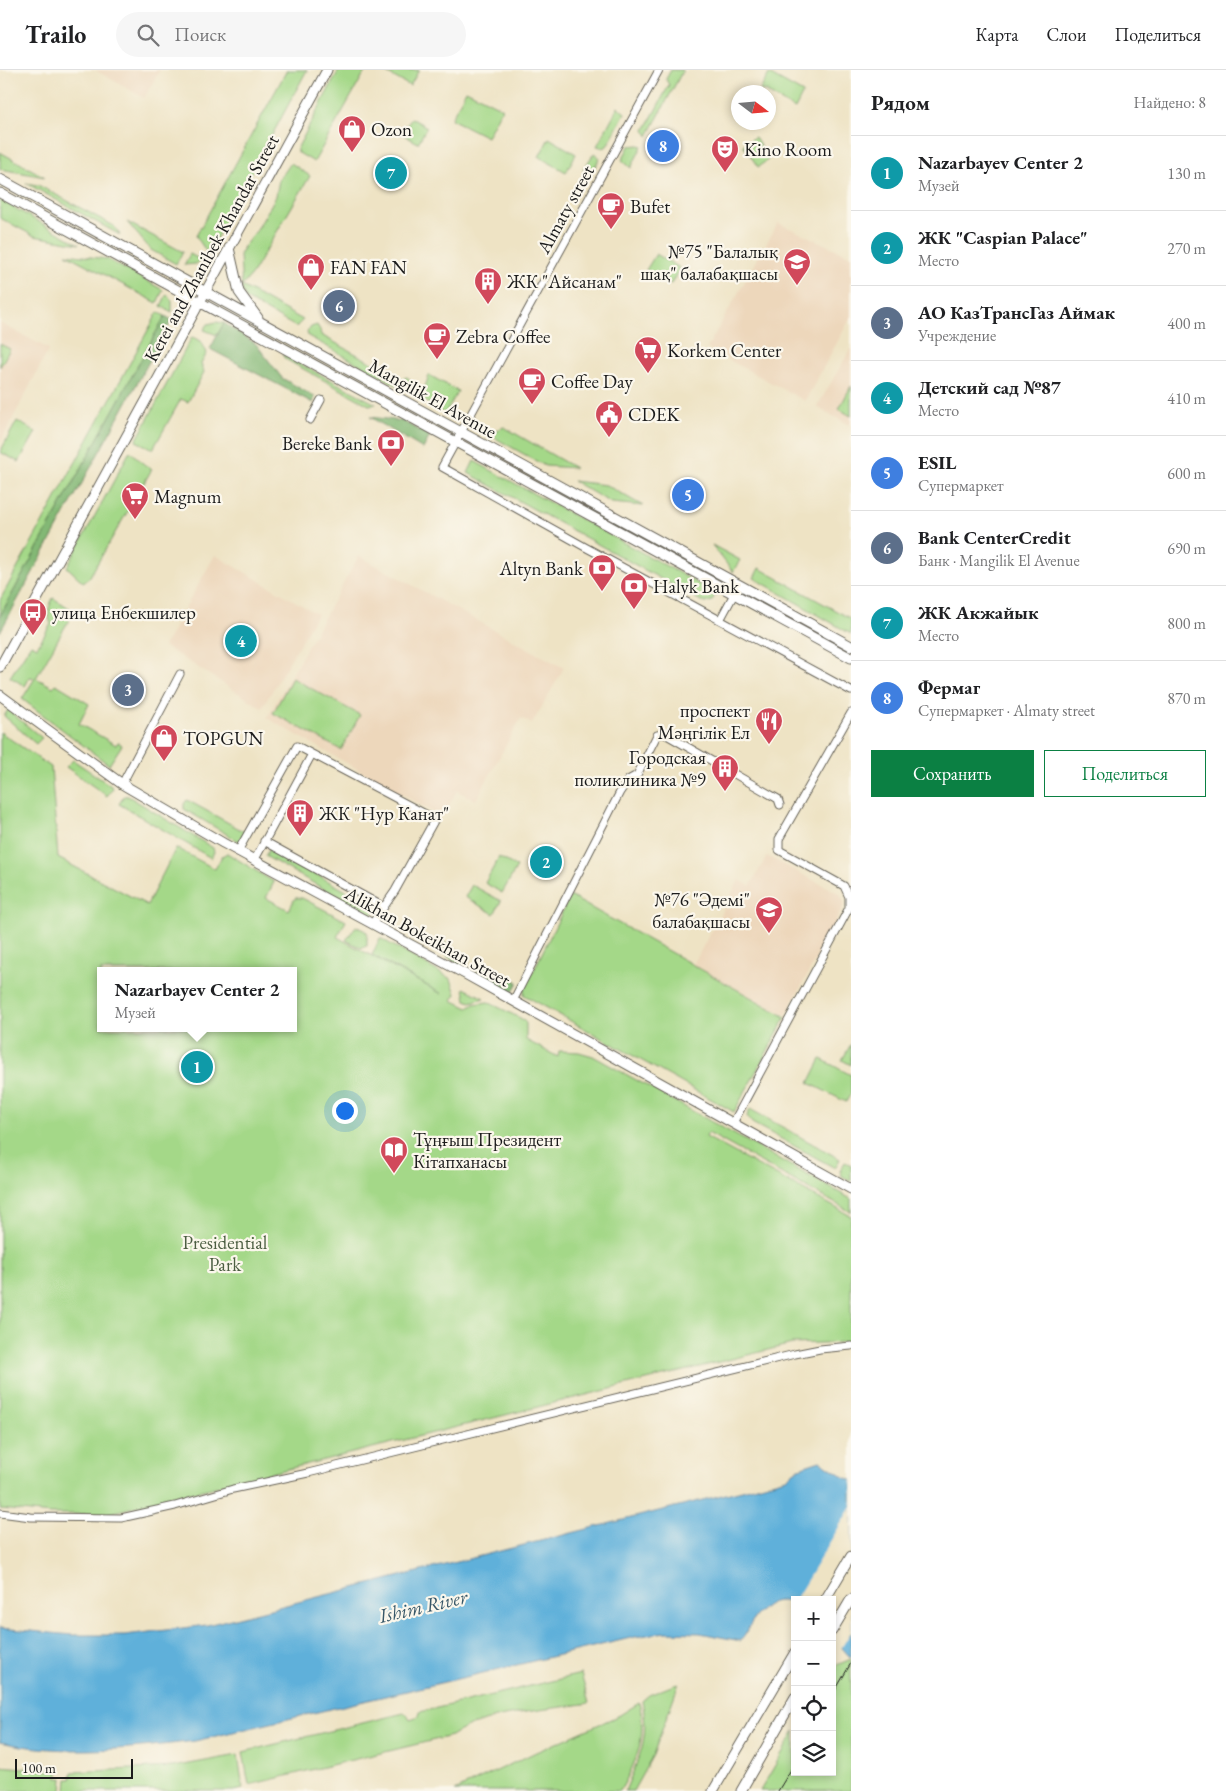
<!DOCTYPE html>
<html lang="ru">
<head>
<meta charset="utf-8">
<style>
  body { margin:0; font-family:"EB Garamond",serif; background:#f6f6f6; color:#202124 }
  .controls { position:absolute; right:15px; bottom:15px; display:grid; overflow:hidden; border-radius:0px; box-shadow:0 2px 8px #0003 }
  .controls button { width:45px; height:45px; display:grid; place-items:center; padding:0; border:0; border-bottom:1px solid #e0e0e0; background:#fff; color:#202124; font:25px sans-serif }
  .compass { position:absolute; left:731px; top:15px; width:45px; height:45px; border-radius:50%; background:#fff; box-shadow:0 2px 8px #0003; rotate:106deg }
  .scale { position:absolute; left:15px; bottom:12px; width:118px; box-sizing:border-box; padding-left:5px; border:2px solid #1c1c1c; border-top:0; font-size:14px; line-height:18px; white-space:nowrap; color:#1c1c1c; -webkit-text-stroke:4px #fbf7ec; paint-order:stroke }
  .you { position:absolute; left:344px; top:1040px; width:18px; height:18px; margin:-12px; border:4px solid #fff; border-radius:50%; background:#1a73e8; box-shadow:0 0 0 8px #1a73e833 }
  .badge { display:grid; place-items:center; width:32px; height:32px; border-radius:50%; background:#0b8043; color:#fff; font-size:16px; font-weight:700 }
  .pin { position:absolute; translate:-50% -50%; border:2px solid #fff; box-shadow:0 1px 5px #0006 }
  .popup { position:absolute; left:97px; top:897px; width:200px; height:65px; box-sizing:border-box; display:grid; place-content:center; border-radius:0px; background:#fff; filter:drop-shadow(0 1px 4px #0005); font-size:16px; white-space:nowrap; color:#757577 }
  .popup b { font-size:19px; color:#202124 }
  .popup::after { content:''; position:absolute; left:50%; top:100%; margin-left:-10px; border:10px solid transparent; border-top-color:#fff }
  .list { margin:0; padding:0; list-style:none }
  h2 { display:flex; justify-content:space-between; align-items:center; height:65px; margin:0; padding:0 20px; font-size:21px }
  h2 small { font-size:16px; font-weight:400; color:#757577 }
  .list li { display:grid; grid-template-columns:32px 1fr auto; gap:15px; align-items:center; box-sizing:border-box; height:75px; padding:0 20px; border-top:1px solid #e0e0e0 }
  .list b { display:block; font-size:19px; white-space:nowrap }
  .list p { margin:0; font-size:16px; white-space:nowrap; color:#757577 }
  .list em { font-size:16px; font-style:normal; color:#757577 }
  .actions { display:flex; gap:10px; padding:15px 20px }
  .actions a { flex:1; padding:11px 0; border:1px solid #0b8043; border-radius:0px; text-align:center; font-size:18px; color:#0b8043 }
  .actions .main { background:#0b8043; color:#fff }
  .icon { flex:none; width:28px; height:28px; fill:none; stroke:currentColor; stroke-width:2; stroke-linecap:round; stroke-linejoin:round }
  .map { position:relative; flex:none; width:851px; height:1721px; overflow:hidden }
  header { display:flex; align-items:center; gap:30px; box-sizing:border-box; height:70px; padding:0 25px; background:#fff; border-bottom:1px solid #e0e0e0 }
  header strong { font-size:24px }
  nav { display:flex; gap:28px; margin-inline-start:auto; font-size:18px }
  .search { width:350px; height:45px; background:#f6f6f6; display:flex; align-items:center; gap:12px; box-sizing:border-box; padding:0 18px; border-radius:28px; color:#757577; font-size:19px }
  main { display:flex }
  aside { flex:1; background:#fff }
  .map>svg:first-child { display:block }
  .built { fill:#edd7bb }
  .green { fill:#a4d888; stroke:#607a52; fill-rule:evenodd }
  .forest { fill:#83b874; stroke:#506a48 }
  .water { fill:#5fb0da; stroke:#3e667b }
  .pier { fill:#eee3c4 }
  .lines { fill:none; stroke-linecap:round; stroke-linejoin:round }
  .minor-casing { stroke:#666257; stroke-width:9 }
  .tertiary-casing { stroke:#666257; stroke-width:11 }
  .secondary-casing { stroke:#666257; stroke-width:11 }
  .minor { stroke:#fff; stroke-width:7 }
  .tertiary { stroke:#fff; stroke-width:9 }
  .secondary { stroke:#fff; stroke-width:9 }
  .tram { stroke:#1c1c1c; stroke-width:1 }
  .labels { text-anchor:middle; stroke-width:4.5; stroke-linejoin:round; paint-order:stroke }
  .poi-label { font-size:19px; fill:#1c1c1c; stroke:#fbf7ec; text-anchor:start }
  .street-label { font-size:19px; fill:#1c1c1c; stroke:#fbf7ec }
  .park-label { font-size:19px; fill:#4c5e42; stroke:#fbf7ec }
  .water-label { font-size:20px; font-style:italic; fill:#375768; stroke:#fbf7ec }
</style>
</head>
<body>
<header>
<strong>Trailo</strong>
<div class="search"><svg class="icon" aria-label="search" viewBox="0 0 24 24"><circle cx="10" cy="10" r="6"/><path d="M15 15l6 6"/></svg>Поиск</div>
<nav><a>Карта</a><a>Слои</a><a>Поделиться</a></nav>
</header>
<main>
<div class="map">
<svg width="851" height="1721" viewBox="0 0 851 1721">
  <rect width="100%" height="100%" fill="#fbf7ec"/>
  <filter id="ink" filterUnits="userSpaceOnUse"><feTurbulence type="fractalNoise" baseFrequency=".02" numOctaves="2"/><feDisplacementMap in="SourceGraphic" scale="10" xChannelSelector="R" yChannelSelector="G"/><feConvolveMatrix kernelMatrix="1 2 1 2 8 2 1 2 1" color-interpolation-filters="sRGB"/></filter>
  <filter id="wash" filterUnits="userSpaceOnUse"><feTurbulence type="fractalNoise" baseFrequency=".0096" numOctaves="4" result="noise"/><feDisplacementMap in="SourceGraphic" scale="20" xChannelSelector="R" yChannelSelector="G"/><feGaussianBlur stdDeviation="1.12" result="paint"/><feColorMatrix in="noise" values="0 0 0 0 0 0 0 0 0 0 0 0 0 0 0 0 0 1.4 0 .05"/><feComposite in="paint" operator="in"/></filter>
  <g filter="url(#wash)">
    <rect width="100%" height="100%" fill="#eee3c4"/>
    <path class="built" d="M95 0H160L144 28Z
      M778 153 851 186V247L805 331 707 278Z
      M0 253 49 279 0 373Z
      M851 278V356L817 337Z
      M215 485 317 544 262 638 164 576Z
      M359 486 564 598 532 654 521 648 476 730 457 721 442 747 267 648Z
      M767 786 840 824 845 834 786 945 693 895 739 810 750 816Z"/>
    <path class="green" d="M287 0H307L208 184 196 166Z
      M339 0H366L314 92 297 82V79Z
      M381 0H419L410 16Z
      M671 0H683L648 66 645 60 669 15 666 9Z
      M769 4 803 23 795 39 769 24 768 22 760 20Z
      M466 20 502 38 487 67 451 49Z
      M618 37 625 43 607 76 604 78 597 76Z
      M411 48 427 57 418 73 402 64Z
      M755 67 769 89 758 97 743 75Z
      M549 68 576 84 566 102 539 87Z
      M639 75 642 76 631 98 622 90 629 76Z
      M0 82 45 107 0 99Z
      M594 83 600 88 588 108 583 100Z
      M291 93 310 106 252 204 242 216 303 250 296 257 246 229 242 220 240 185 244 176 257 160 276 126 279 110Z
      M26 113 38 115 114 156 120 165Z
      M0 130 79 174 34 166 0 148Z
      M127 152 183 182 176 194 151 180Z
      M66 184 107 189 163 220 157 233Z
      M190 184 201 190 196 194 184 195Z
      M656 184 680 198 671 214 646 200Z
      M167 224 172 231V242L161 236Z
      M158 242 165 246 0 546V530Z
      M216 252 224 253 217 265 204 260 208 254Z
      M317 255 320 260 321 265 402 309 407 307 414 313 413 318 407 321 308 266 307 262 311 257Z
      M192 267 201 271 207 283 201 294 204 302 188 332 181 329 153 379 136 371Z
      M0 274 10 279 0 297Z
      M282 284 376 334 369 335 285 289Z
      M429 305 458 321 445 344 423 330 422 326Z
      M851 316V346L839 339Z
      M17 351 36 362 19 392 0 382Z
      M504 357 575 398 545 396 488 364Z
      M130 381 145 395 152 399 89 508 83 512 67 497Z
      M474 391 716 523 712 531 705 533 468 403Z
      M573 411 606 415 643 436 611 433Z
      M712 475 740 490 733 502Z
      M759 498 851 549V564L754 508Z
      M53 528 74 541 36 608 53 617 56 614 89 634 79 654 116 675 118 672 122 675 109 695 22 629 35 608 30 607 25 616 10 607 31 574 37 577 51 554C47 543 48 538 53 528Z
      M292 608 360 645 341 680 273 643Z
      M8 640 42 668 36 674 4 646Z
      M0 662 51 697 58 788 147 835 176 778 215 799 222 786 227 783 274 812 266 828 289 840 295 828H302L346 851 337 867 442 924 372 885 380 868 451 909 456 924 452 930 468 938 474 934 488 932 522 949 526 953V970L558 987 559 981 579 982 593 986 851 1129V1142L708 1063 706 1067 851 1146V1272L792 1274 106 1444H51L0 1439ZM101 901H293V958H101Z
      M73 690 111 716 113 718 107 726 66 697Z
      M124 726H128L213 778 214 782 211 788 119 734Z
      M187 730 245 762 240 772 184 739V734Z
      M270 778 376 838 372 846 265 786Z
      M499 787 517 797 502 823 485 813Z
      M472 815 501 831 494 844 465 827Z
      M570 826 786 947 734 1042 524 925V920Z
      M356 856 367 862V876L361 878 346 870Z
      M464 918 484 928 471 932 466 930Z
      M851 974V995L842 990Z
      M821 989 851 1005V1023L846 1032 809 1013Z
      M750 1039 840 1089 835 1098 752 1053 747 1046Z
      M845 1092 851 1095V1111L842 1106 840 1101Z
      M851 1589V1721H760L795 1661V1702H832V1597Z
      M581 1604 589 1633C549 1640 484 1643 451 1666L249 1715 243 1682 404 1643 407 1644 410 1649 419 1646 420 1642Z
      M679 1613 653 1685 633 1721H625C639 1687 650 1669 642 1631L649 1625Z
      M639 1633C648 1666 636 1693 620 1721H455L536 1682 620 1645Z
      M238 1685 243 1719 234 1721H66L67 1709H71L72 1702 173 1697Z
      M0 1696 58 1701V1708H63L62 1721H0Z"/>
    <path class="forest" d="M165 246 172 250 0 562V546Z
      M224 253 256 274 282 308 315 327 313 333 210 279Z
      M370 347 402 351 430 366 423 379Z
      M442 871 471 887 466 896C456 895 444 884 438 876Z
      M480 891 518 912 512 923 478 903V895Z"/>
    <path class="water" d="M820 1391 846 1408 851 1409V1588L842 1578 832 1530H795V1535C766 1520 753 1550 741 1571L700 1563 665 1562 635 1567 195 1671C131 1679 64 1686 0 1672V1558L72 1565H125L207 1555 746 1419 786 1408 799 1398Z"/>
    <path class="pier" d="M851 1437V1562L840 1580 832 1572V1530H795Z"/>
  </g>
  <g filter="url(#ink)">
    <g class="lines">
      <g class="minor-casing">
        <path id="minor" d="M659 0 442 397 585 477 851 621
          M310 350 321 330
          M720 550 739 515
          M312 684 435 749 395 821 372 854
          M122 714 180 604
          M264 771 384 837
          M238 781 297 676 312 684 254 791
          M513 931 620 722 628 710 637 705 657 665 665 664 778 729 780 735
          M733 1053 849 838V827L844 816 779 780V769L851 643
          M0 1443 31 1447 121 1448 175 1436 233 1419 308 1403 795 1284 820 1279 851 1276"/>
      </g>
      <g class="tertiary-casing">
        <path id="tertiary" d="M0 625 122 714 223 773 465 904 851 1119"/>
      </g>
      <g class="secondary-casing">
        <path id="secondary" d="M0 109 851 576
          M0 123 851 588
          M229 178 239 222 258 248
          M0 597 327 0
          M825 1530 851 1486
          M832 1561 851 1529
          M713 1721 795 1582
          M741 1721 795 1627"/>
      </g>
      <use href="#minor" class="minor"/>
      <use href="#tertiary" class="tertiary"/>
      <use href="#secondary" class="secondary"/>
      <path class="tram" d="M832 1626 851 1593
        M778 1721 795 1693"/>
    </g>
  </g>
  <defs>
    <g id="shop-pin" transform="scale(1.4375)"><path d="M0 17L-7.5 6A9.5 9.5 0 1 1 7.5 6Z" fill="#d1495b" stroke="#fbf7ec"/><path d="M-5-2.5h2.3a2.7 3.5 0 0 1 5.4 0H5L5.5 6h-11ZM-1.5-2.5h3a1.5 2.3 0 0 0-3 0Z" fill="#fff"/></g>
    <g id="theatre-pin" transform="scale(1.4375)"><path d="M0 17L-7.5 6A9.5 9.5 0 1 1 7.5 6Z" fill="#d1495b" stroke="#fbf7ec"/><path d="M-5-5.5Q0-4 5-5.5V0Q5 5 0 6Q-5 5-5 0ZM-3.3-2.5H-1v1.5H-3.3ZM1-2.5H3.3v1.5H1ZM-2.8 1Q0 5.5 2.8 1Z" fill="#fff"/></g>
    <g id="cafe-pin" transform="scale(1.4375)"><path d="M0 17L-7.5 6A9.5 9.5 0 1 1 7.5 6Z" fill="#d1495b" stroke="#fbf7ec"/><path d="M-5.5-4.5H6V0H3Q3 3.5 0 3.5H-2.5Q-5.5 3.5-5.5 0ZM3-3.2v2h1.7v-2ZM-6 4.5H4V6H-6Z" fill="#fff"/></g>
    <g id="school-pin" transform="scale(1.4375)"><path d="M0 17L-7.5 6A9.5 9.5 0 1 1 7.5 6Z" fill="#d1495b" stroke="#fbf7ec"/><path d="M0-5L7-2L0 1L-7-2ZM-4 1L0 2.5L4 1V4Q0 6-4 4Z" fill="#fff"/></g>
    <g id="building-pin" transform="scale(1.4375)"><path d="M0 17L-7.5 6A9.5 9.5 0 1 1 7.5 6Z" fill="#d1495b" stroke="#fbf7ec"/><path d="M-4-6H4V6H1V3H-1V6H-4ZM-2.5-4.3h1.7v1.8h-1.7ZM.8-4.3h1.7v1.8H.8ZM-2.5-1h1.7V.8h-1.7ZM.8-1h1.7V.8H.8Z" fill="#fff"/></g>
    <g id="supermarket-pin" transform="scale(1.4375)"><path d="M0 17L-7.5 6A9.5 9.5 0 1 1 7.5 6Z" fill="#d1495b" stroke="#fbf7ec"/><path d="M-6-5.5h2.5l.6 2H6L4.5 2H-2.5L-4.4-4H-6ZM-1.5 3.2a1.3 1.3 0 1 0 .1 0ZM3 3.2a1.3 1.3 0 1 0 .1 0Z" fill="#fff"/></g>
    <g id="civic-pin" transform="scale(1.4375)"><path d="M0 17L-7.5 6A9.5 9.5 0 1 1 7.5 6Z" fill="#d1495b" stroke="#fbf7ec"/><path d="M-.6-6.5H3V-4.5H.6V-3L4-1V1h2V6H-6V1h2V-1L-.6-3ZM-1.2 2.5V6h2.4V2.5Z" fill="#fff"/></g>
    <g id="bank-pin" transform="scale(1.4375)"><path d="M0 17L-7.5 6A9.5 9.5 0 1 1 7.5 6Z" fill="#d1495b" stroke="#fbf7ec"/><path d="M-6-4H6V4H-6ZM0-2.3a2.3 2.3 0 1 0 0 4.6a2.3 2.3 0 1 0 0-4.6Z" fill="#fff"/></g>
    <g id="bus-pin" transform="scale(1.4375)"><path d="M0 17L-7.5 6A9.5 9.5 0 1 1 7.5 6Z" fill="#d1495b" stroke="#fbf7ec"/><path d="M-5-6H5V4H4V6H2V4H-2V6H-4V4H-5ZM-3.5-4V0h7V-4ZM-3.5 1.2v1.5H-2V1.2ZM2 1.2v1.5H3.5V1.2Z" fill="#fff"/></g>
    <g id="restaurant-pin" transform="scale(1.4375)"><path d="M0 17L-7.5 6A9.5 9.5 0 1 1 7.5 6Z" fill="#d1495b" stroke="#fbf7ec"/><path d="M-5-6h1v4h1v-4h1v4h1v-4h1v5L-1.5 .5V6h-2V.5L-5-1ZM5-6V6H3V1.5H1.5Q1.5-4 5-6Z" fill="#fff"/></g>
    <g id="library-pin" transform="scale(1.4375)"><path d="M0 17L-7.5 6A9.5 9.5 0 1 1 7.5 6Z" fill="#d1495b" stroke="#fbf7ec"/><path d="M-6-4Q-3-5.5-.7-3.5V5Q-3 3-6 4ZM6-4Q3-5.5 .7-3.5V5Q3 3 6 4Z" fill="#fff"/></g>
  </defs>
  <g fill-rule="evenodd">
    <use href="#shop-pin" x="352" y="59"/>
    <use href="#theatre-pin" x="725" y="79"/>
    <use href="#cafe-pin" x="611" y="136"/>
    <use href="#school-pin" x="797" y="192"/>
    <use href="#shop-pin" x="311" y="197"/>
    <use href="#building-pin" x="488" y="211"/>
    <use href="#cafe-pin" x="437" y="266"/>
    <use href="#supermarket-pin" x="648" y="280"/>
    <use href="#cafe-pin" x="532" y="311"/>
    <use href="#civic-pin" x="609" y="344"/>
    <use href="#bank-pin" x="391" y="373"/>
    <use href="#supermarket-pin" x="135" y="426"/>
    <use href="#bank-pin" x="602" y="498"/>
    <use href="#bank-pin" x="634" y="516"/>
    <use href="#bus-pin" x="33" y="542"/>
    <use href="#restaurant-pin" x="769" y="651"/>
    <use href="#shop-pin" x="164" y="668"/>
    <use href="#building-pin" x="725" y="698"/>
    <use href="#building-pin" x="300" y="743"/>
    <use href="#school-pin" x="769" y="840"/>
    <use href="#library-pin" x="394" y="1080"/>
  </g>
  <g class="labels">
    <g class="poi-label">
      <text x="371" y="66">Ozon</text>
      <text x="744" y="86">Kino Room</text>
      <text x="630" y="143">Bufet</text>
      <text x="778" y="188" text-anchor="end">№75 "Балалық<tspan x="778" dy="22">шақ" балабақшасы</tspan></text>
      <text x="330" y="204">FAN FAN</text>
      <text x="507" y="218">ЖК "Айсанам"</text>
      <text x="456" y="273">Zebra Coffee</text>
      <text x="667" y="287">Korkem Center</text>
      <text x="551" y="318">Coffee Day</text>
      <text x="628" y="351">CDEK</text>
      <text x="372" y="380" text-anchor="end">Bereke Bank</text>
      <text x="154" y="433">Magnum</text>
      <text x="583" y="505" text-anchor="end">Altyn Bank</text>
      <text x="653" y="523">Halyk Bank</text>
      <text x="52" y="549">улица Енбекшилер</text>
      <text x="750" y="647" text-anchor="end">проспект<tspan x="750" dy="22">Мәңгілік Ел</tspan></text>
      <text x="183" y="675">TOPGUN</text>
      <text x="706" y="694" text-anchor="end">Городская<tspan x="706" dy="22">поликлиника №9</tspan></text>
      <text x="319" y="750">ЖК "Нур Канат"</text>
      <text x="750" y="836" text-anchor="end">№76 "Әдемі"<tspan x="750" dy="22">балабақшасы</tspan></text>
      <text x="413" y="1076">Тұңғыш Президент<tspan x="413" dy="22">Кітапханасы</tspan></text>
    </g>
    <g class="street-label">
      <text transform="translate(565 139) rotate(-61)" y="7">Almaty street</text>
      <text transform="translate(211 178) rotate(-61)" y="7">Kerei and Zhanibek Khandar Street</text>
      <text transform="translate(433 328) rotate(29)" y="7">Mangilik El Avenue</text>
      <text transform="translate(428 866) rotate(29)" y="7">Alikhan Bokeikhan Street</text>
    </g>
    <g class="park-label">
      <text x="225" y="1179">Presidential<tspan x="225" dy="22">Park</tspan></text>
    </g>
    <g class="water-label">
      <text transform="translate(423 1536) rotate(-13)" y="7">Ishim River</text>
    </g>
  </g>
</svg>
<div class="controls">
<button>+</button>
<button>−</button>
<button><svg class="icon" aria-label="locate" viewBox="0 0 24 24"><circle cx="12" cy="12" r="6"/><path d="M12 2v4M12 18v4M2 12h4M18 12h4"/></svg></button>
<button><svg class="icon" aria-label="layers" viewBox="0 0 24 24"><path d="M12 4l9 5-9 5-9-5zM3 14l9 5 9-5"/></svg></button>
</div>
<svg class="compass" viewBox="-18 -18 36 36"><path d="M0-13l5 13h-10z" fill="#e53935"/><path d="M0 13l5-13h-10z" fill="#757577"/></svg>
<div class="scale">100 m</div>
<div class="you"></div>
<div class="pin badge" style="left:197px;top:997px;background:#0f9aa8">1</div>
<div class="popup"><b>Nazarbayev Center 2</b>Музей</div>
<div class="pin badge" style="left:546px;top:792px;background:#0f9aa8">2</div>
<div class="pin badge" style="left:128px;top:620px;background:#5c6f8a">3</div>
<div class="pin badge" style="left:241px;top:571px;background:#0f9aa8">4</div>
<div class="pin badge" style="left:688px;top:425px;background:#3f7fe0">5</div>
<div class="pin badge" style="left:339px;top:236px;background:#5c6f8a">6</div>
<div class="pin badge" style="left:391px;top:103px;background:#0f9aa8">7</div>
<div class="pin badge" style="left:663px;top:76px;background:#3f7fe0">8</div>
</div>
<aside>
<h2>Рядом<small>Найдено: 8</small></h2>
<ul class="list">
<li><span class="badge" style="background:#0f9aa8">1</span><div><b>Nazarbayev Center 2</b><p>Музей</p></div><em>130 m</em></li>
<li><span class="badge" style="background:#0f9aa8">2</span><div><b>ЖК &quot;Caspian Palace&quot;</b><p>Место</p></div><em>270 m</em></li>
<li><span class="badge" style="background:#5c6f8a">3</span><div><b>АО КазТрансГаз Аймак</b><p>Учреждение</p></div><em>400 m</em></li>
<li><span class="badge" style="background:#0f9aa8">4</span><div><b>Детский сад №87</b><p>Место</p></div><em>410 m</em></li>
<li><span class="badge" style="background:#3f7fe0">5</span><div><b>ESIL</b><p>Супермаркет</p></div><em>600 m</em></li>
<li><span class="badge" style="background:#5c6f8a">6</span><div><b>Bank CenterCredit</b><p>Банк · Mangilik El Avenue</p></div><em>690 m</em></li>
<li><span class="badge" style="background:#0f9aa8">7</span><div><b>ЖК Акжайык</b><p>Место</p></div><em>800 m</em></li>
<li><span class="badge" style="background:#3f7fe0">8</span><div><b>Фермаг</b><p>Супермаркет · Almaty street</p></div><em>870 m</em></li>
</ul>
<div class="actions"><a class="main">Сохранить</a><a>Поделиться</a></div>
</aside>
</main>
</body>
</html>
